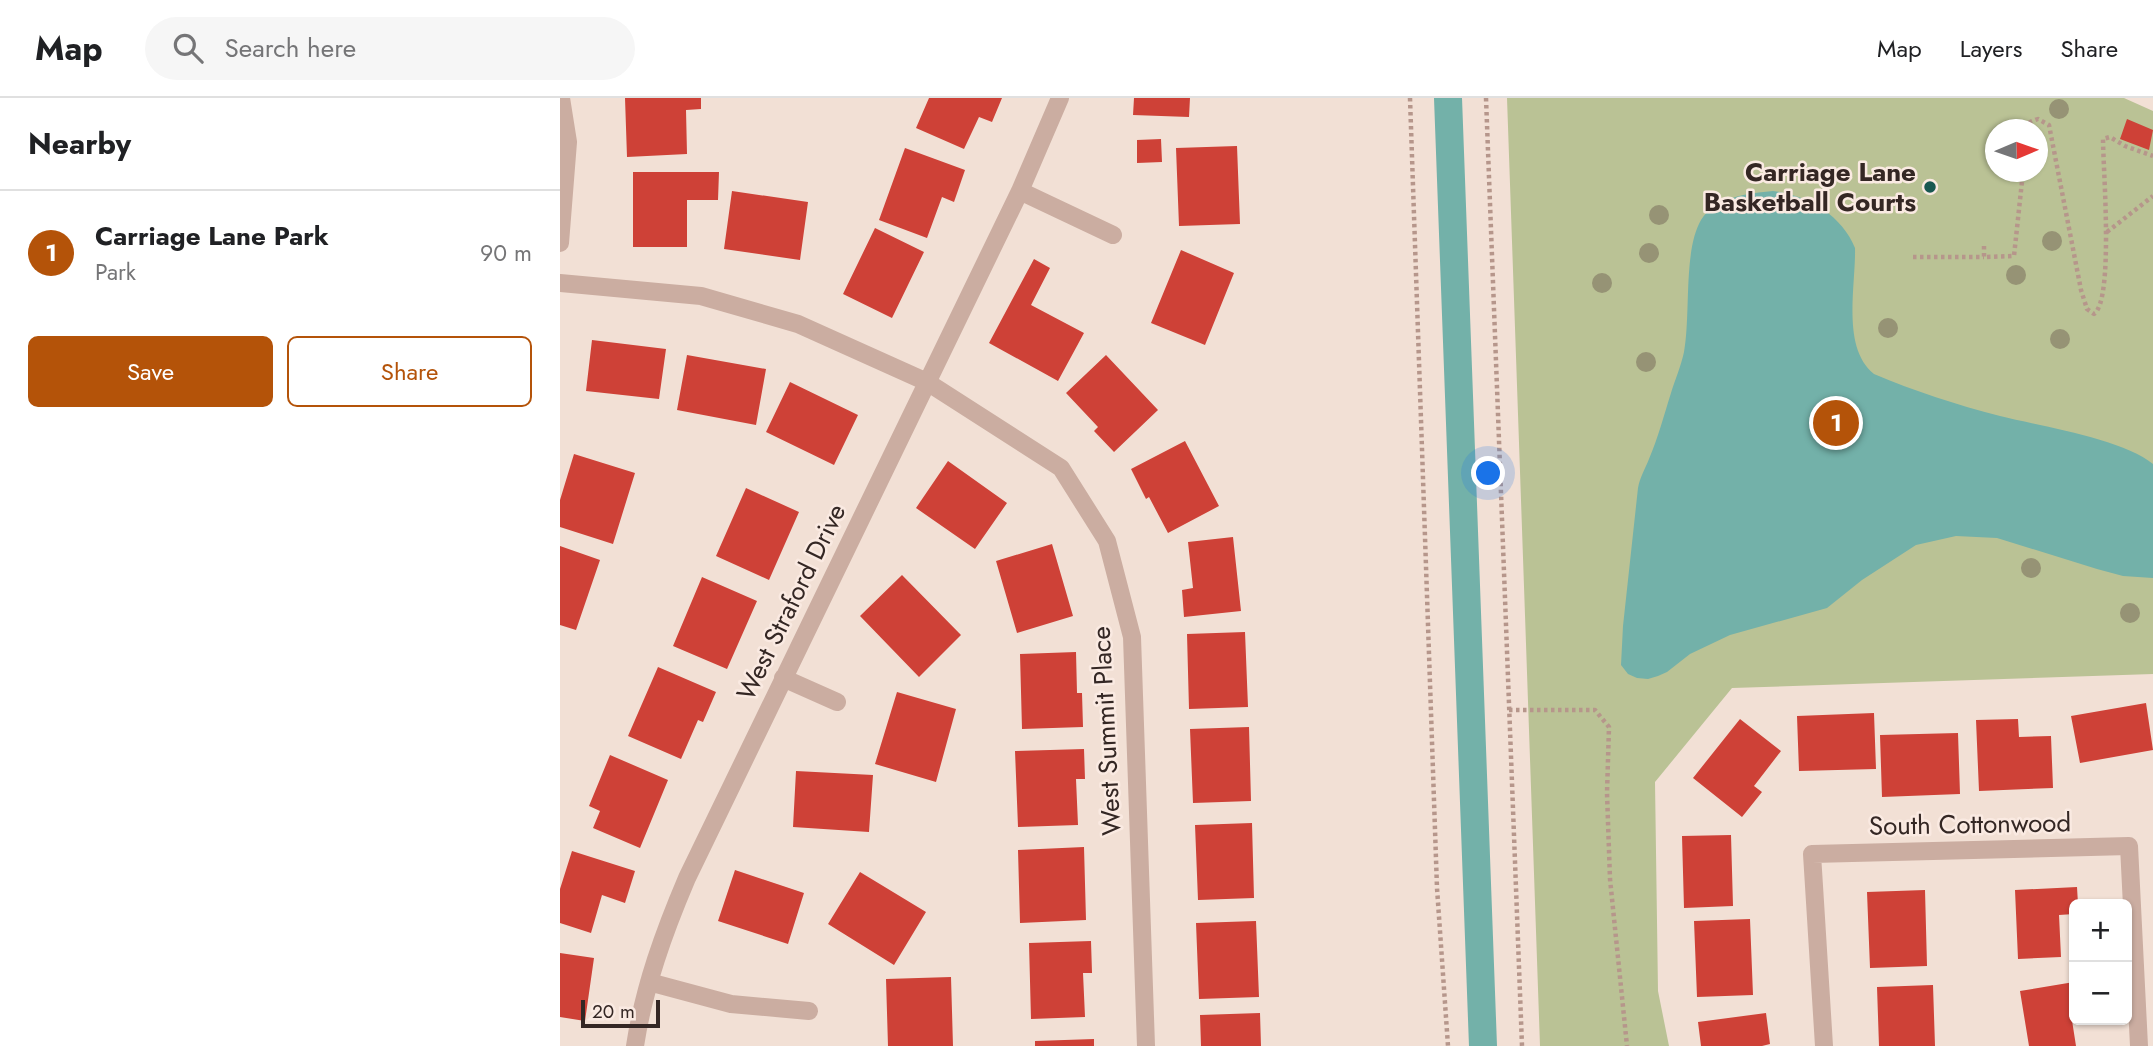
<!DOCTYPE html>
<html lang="en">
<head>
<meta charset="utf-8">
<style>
  body { margin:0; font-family:Jost,sans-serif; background:#f6f6f6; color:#202124 }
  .controls { position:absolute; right:21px; bottom:21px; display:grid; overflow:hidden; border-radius:10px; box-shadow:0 2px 5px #0004 }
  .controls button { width:63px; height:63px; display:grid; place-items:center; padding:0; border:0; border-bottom:2px solid #e0e0e0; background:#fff; color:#202124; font:35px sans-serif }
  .compass { position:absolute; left:1425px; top:21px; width:63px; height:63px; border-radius:50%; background:#fff; box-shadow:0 2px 5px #0004; rotate:88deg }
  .scale { position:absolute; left:21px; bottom:18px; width:79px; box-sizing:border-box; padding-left:7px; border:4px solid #342724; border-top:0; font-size:19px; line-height:24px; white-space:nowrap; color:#342724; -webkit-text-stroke:5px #faeae2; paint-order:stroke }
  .you { position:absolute; left:929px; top:376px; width:24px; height:24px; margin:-18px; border:5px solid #fff; border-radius:50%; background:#1a73e8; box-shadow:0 0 0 10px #1a73e833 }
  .badge { display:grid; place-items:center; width:46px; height:46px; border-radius:50%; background:#b45309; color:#fff; font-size:23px; font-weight:700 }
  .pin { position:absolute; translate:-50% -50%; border:4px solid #fff; box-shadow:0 2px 7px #0006 }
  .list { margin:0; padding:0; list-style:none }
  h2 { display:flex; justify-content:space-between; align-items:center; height:91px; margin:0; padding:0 28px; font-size:30px }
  h2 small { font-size:23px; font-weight:400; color:#757577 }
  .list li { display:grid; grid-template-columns:46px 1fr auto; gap:21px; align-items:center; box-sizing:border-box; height:126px; padding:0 28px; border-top:2px solid #e0e0e0 }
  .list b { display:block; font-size:26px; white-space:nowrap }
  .list p { margin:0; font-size:23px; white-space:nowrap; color:#757577 }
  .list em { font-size:23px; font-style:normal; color:#757577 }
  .actions { display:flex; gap:14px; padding:21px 28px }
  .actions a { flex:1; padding:16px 0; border:2px solid #b45309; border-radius:10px; text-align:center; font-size:24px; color:#b45309 }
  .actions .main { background:#b45309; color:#fff }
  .icon { flex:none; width:38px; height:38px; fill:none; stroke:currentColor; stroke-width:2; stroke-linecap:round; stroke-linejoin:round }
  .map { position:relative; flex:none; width:1593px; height:948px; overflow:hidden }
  header { display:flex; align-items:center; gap:42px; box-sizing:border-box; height:98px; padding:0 35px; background:#fff; border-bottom:2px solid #e0e0e0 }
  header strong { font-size:33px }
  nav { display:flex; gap:38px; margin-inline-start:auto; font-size:24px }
  .search { width:490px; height:63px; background:#f6f6f6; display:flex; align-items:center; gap:18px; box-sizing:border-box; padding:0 24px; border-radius:38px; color:#757577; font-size:26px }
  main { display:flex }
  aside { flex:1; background:#fff }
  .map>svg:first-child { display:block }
  .green { fill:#bac295; fill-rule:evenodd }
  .water { fill:#73b1a9 }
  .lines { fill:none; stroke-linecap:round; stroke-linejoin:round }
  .canal { stroke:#73b1a9; stroke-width:28 }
  .building { fill:#ce4137 }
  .path { stroke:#b6968b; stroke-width:4.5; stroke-dasharray:3.5 3.5; stroke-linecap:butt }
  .minor { stroke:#cbada1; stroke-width:18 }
  .tree { fill:#969375 }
  .poi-dot { fill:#185851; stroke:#faeae2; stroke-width:2.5 }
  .labels { text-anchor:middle; stroke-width:5; stroke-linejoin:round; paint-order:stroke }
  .poi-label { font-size:26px; font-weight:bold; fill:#342724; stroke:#faeae2; text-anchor:end }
  .street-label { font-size:26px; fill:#342724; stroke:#faeae2 }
</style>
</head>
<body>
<header>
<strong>Map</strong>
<div class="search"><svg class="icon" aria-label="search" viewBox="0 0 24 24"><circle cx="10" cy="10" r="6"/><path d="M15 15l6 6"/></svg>Search here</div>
<nav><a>Map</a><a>Layers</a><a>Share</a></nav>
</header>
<main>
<aside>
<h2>Nearby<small></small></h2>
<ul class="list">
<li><span class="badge">1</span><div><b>Carriage Lane Park</b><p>Park</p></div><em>90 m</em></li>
</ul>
<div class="actions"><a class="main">Save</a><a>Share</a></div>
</aside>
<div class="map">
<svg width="1593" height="948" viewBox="0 0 1593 948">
  <rect width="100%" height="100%" fill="#f2e0d5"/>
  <path class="green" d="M947 0H1564L1593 13V576L1172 590 1095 684 1098 893 1109 948H980ZM1436 32H1478V74H1436Z"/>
  <path class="water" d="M1213 93C1247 97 1282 117 1295 150 1296 187 1281 250 1314 276 1354 293 1397 307 1440 318 1480 328 1563 341 1593 366V480L1563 478 1537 471 1437 440 1396 438 1356 447 1302 482 1267 510 1170 537 1130 556 1107 574 1098 578 1088 581 1077 580 1068 576 1061 567 1063 528 1078 390C1080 379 1085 371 1089 361 1098 340 1104 317 1111 295 1115 282 1121 268 1124 254 1131 217 1123 153 1141 122 1155 99 1189 95 1213 93Z"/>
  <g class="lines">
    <path class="canal" d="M888 0 923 948"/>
  </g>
  <path class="building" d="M65 0H141V11L126 12 127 56 67 59Z
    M369 0H442L432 24 419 19 404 51 356 30Z
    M574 0H630L629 19 573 17Z
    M1567 21 1593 32 1589 52 1560 41Z
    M601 41 602 64 577 65V42Z
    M677 48 680 126 619 128 616 50Z
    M345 50 405 72 394 104 382 99 367 140 319 122Z
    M73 74H159L158 102H127V149H73Z
    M172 93 248 104 240 162 164 151Z
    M315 130 364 154 332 220 283 196Z
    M621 152 674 175 645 247 591 225Z
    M474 161 490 170 471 207 524 235 498 283 429 245Z
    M32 242 106 251 99 301 26 293Z
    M127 257 206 271 196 327 117 312Z
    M546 257 598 312 554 354 534 333 538 329 506 295Z
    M230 284 298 317 274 367 206 334Z
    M625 343 659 408 608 435 589 399 586 401 571 371Z
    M14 356 75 375 53 446 0 429V402Z
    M388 363 447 405 415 451 356 410Z
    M186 390 239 414 209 482 156 458Z
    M673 439 681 513 624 519 622 492 633 490 628 444Z
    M492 446 513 518 457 535 436 463Z
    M0 448 40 462 16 532 0 527Z
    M342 477 401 537 359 579 300 518Z
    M142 479 197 503 167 571 113 548Z
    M685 534 688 609 629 611 627 536Z
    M516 554 517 595H522L523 629 462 631 460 556Z
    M98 569 156 594 143 624 138 622 121 661 68 638Z
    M337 594 396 611 376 684 315 666Z
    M1586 605 1593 652 1520 665 1511 618Z
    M1314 615 1316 671 1239 673 1237 618Z
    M1180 621 1221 653 1194 688 1202 694 1182 719 1133 680Z
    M1458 621 1459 639 1491 638 1493 690 1419 693 1416 622Z
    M689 629 691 703 633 705 630 631Z
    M1398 635 1400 696 1322 699 1320 637Z
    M524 651 525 681H516L518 727 458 729 455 653Z
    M50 657 108 682 80 750 33 730 40 713 29 708Z
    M236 673 313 677 309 734 233 729Z
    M692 725 694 800 638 802 635 727Z
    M1171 737 1173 808 1124 810 1122 738Z
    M524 749 526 822 460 825 458 752Z
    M12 753 75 773 65 805 42 797 31 835 0 825V791Z
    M175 772 244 795 228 846 158 823Z
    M300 774 366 814 334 867 268 826Z
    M1517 789 1518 806H1514V816L1499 817 1501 859 1458 861 1455 792Z
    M1365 792 1367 868 1310 870 1307 794Z
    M1190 821 1193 897 1137 899 1134 823Z
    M696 823 699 899 639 901 636 825Z
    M531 843 532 875H523L525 919 471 921 469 845Z
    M0 855 34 860 25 923 0 919Z
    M391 879 393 948H328L326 881Z
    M1514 884V915L1511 916 1516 948H1469L1460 893Z
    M1373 887 1375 948H1319L1317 889Z
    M700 915 701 948H641L640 917Z
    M1206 915 1210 946 1202 948H1141L1138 924Z
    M534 941V948H475V943Z"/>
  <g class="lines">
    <path class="path" d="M850 0 877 790 888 948
      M926 0 962 948
      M1468 32 1470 24 1478 21 1489 27 1521 192 1527 211 1534 216C1554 202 1543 70 1543 41L1550 39 1565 48 1593 58
      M1547 134 1593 98
      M1424 148V159L1454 158 1463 74
      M1353 159H1424
      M949 612H1035L1049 629 1047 695 1050 781 1067 948"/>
    <path class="minor" d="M460 93 553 137
      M0 145 8 44 1 0
      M0 185 141 198 238 226 367 284 501 370 547 443 572 539 586 948
      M223 580 277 604
      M89 884 171 906 249 913
      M75 948C84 889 104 834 127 780L460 93 500 0
      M1264 948 1252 756 1569 748 1579 948"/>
  </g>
  <g class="tree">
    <circle cx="1499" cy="11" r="10"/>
    <circle cx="1099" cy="117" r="10"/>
    <circle cx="1492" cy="143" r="10"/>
    <circle cx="1089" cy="155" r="10"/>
    <circle cx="1456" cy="177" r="10"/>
    <circle cx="1042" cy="185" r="10"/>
    <circle cx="1328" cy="230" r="10"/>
    <circle cx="1500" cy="241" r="10"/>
    <circle cx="1086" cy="264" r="10"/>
    <circle cx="1471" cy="470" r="10"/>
    <circle cx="1570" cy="515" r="10"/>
  </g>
  <circle class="poi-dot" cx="1370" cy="89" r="7"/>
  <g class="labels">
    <g class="poi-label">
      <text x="1356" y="83">Carriage Lane<tspan x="1356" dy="30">Basketball Courts</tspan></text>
    </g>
    <g class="street-label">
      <text transform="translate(231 504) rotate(-64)" y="9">West Straford Drive</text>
      <text transform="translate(546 633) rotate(-93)" y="9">West Summit Place</text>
      <text transform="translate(1410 726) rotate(-1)" y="9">South Cottonwood</text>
    </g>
  </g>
</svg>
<div class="controls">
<button>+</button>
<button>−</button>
</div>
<svg class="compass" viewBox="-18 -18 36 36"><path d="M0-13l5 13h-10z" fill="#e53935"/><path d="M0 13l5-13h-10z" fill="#757577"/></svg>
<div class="scale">20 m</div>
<div class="you"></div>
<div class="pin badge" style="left:1276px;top:325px">1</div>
</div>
</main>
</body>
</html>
